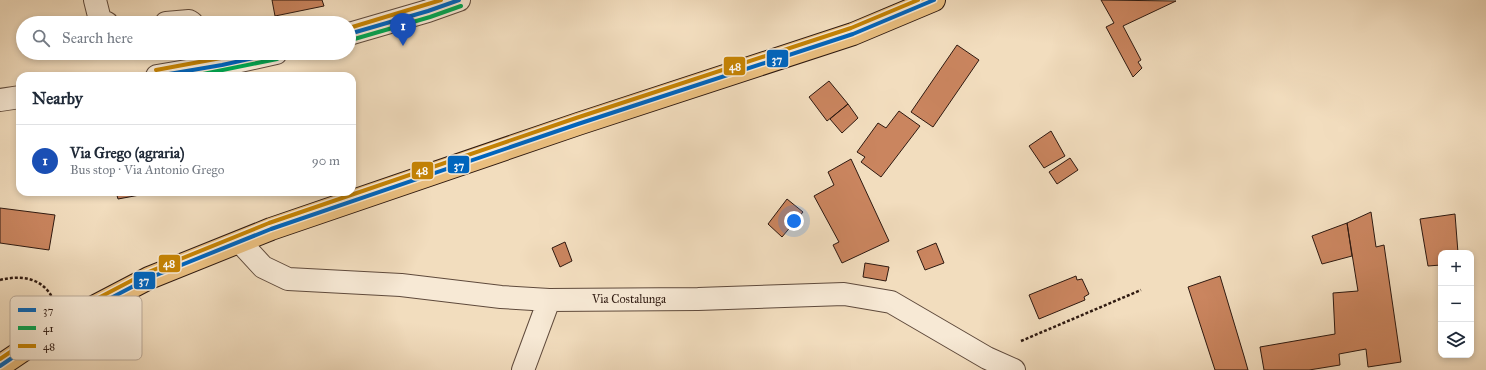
<!DOCTYPE html>
<html lang="en">
<head>
<meta charset="utf-8">
<style>
  body { margin:0; font-family:"IM FELL Great Primer",serif; background:#f2f2f3; color:#1f2937 }
  .controls { position:absolute; right:12px; bottom:12px; display:grid; overflow:hidden; border-radius:8px; box-shadow:0 2px 6px #0003 }
  .controls button { width:36px; height:36px; display:grid; place-items:center; padding:0; border:0; border-bottom:1px solid #e0e1e3; background:#fff; color:#1f2937; font:20px sans-serif }
  .you { position:absolute; left:794px; top:221px; width:14px; height:14px; margin:-10px; border:3px solid #fff; border-radius:50%; background:#1a73e8; box-shadow:0 0 0 6px #1a73e833 }
  .badge { display:grid; place-items:center; width:26px; height:26px; border-radius:50%; background:#2563eb; color:#fff; font-size:13px; font-weight:700 }
  .pin { position:absolute; translate:-50% -33px; filter:drop-shadow(0 1px 2px #0008) }
  .pin::after { content:''; position:absolute; top:21px; width:14px; height:12px; background:inherit; clip-path:polygon(0 0,100% 0,50% 100%) }
  .list { margin:0; padding:0; list-style:none }
  h2 { display:flex; justify-content:space-between; align-items:center; height:52px; margin:0; padding:0 16px; font-size:17px }
  h2 small { font-size:13px; font-weight:400; color:#747a83 }
  .list li { display:grid; grid-template-columns:26px 1fr auto; gap:12px; align-items:center; box-sizing:border-box; height:72px; padding:0 16px; border-top:1px solid #e0e1e3 }
  .list b { display:block; font-size:15px; white-space:nowrap }
  .list p { margin:0; font-size:13px; white-space:nowrap; color:#747a83 }
  .list em { font-size:13px; font-style:normal; color:#747a83 }
  .icon { flex:none; width:22px; height:22px; fill:none; stroke:currentColor; stroke-width:2; stroke-linecap:round; stroke-linejoin:round }
  .map { position:relative; flex:none; width:1486px; height:370px; overflow:hidden }
  .search { position:absolute; background:#fff; box-shadow:0 2px 6px #0003; left:16px; top:16px; width:340px; height:44px; display:flex; align-items:center; gap:10px; box-sizing:border-box; padding:0 14px; border-radius:22px; color:#747a83; font-size:15px }
  .panel { position:absolute; background:#fff; box-shadow:0 2px 6px #0003; left:16px; top:72px; width:340px; height:124px; border-radius:12px }
  .map>svg:first-child { display:block }
  .building { fill:#ca855f; stroke:#2e1910 }
  .lines { fill:none; stroke-linecap:round; stroke-linejoin:round }
  .minor-casing { stroke:#5f4a3c; stroke-width:24 }
  .major-casing { stroke:#2e1910; stroke-width:24 }
  .path { stroke:#2e1910; stroke-width:2.5; stroke-dasharray:3 2; stroke-linecap:butt }
  .minor { stroke:#f7e9d5; stroke-width:22 }
  .major { stroke:#e9be7f; stroke-width:22 }
  .bus-1-casing { stroke:#f7e9d5; stroke-width:7 }
  .bus-2-casing { stroke:#f7e9d5; stroke-width:7 }
  .bus-3-casing { stroke:#f7e9d5; stroke-width:7 }
  .bus-1 { stroke:#0065bd; stroke-width:4 }
  .bus-2 { stroke:#00a651; stroke-width:4 }
  .bus-3 { stroke:#c58304; stroke-width:4 }
  .labels { text-anchor:middle; stroke-width:3.5; stroke-linejoin:round; paint-order:stroke }
  .street-label { font-size:12px; fill:#2e1910; stroke:#f7e9d5 }
  .key { fill:#f7e9d5; stroke:#bbab9a; stroke-width:1 }
  .key-label { font-size:11px; fill:#2e1910 }
  .line-badge { stroke:#f7e9d5; stroke-width:1.5 }
  .badge-label { font-size:11px; text-anchor:middle; font-weight:bold; fill:#fff }
</style>
</head>
<body>
<div class="map">
<svg width="1486" height="370" viewBox="0 0 1486 370">
  <rect width="100%" height="100%" fill="#f2ddbe"/>
  <filter id="stains"><feTurbulence type="fractalNoise" baseFrequency=".005" numOctaves="4"/><feColorMatrix values="0 0 0 0 .2 0 0 0 0 .09 0 0 0 0 .02 0 0 0 .5 -.17"/></filter>
  <radialGradient id="worn" r=".72"><stop offset=".6" stop-color="#630" stop-opacity="0"/><stop offset="1" stop-color="#630" stop-opacity=".3"/></radialGradient>
  <path class="building" d="M272 0H322L324 6 275 16Z
    M1101 0 1176 1 1123 26 1141 60 1138 62 1142 68 1133 77 1106 27 1114 23Z
    M957 45 979 60 933 127 911 112Z
    M829 81 848 104 827 121 809 97Z
    M848 104 858 118 842 133 830 119Z
    M899 111 920 126 881 177 861 162 865 157 857 152 878 123 886 128Z
    M1051 131 1065 156 1044 168 1029 146Z
    M1070 158 1078 170 1057 184 1049 172Z
    M851 159 889 241 842 263 833 245 839 242 814 196 834 185 828 172Z
    M116 192H156L118 199Z
    M787 199 803 212 782 237 768 224Z
    M0 208 55 215 49 250 0 243Z
    M1371 212 1376 247 1384 245 1401 362 1368 367 1366 349 1339 354 1340 365 1309 370H1264L1260 347 1335 334 1333 293 1358 291 1347 223Z
    M1455 214 1458 253H1441V265L1428 266 1420 219Z
    M1347 223 1352 256 1322 264 1312 236Z
    M565 242 572 261 560 267 552 248Z
    M936 243 944 263 925 270 917 251Z
    M865 263 889 267 886 281 863 277Z
    M1076 276 1077 280 1082 279 1089 294 1084 297 1085 300 1039 319 1029 295Z
    M1220 276 1244 356 1248 370H1215L1188 287Z"/>
  <g class="lines">
    <g class="minor-casing">
      <path id="minor" d="M95 0 100 20 107 23
        M166 23 189 21 192 23
        M349 34 428 11 459 0
        M157 76 222 65 276 53
        M0 100 20 97
        M240 242 263 267 288 279 401 285 501 297 549 300 698 299 844 294 891 302 987 358 1014 370
        M523 370 549 300"/>
    </g>
    <g class="major-casing">
      <path id="major" d="M0 366 65 322 149 278 271 229 578 124 853 34 934 0"/>
    </g>
    <path class="path" d="M0 280C20 275 41 277 52 297
      M1021 341 1141 290"/>
    <use href="#minor" class="minor"/>
    <use href="#major" class="major"/>
    <g class="bus-1-casing">
      <path id="bus-1" d="M349 34 428 11 459 0
        M157 76 222 65 276 53
        M0 366 65 322 149 278 271 229 578 124 853 34 934 0"/>
    </g>
    <g class="bus-2-casing">
      <path id="bus-2" d="M351 40 430 17 461 6
        M193 76 277 59"/>
    </g>
    <g class="bus-3-casing">
      <path id="bus-3" d="M349 28 441 0
        M156 70 248 53
        M0 359 62 317 146 273 269 223 576 118 851 28 918 0"/>
    </g>
    <use href="#bus-1" class="bus-1"/>
    <use href="#bus-2" class="bus-2"/>
    <use href="#bus-3" class="bus-3"/>
  </g>
  <g class="labels">
    <g class="street-label">
      <text x="629" y="303">Via Costalunga</text>
    </g>
  </g>
  <rect x="10" y="296" width="132" height="64" rx="6" class="key"/>
  <rect x="18" y="308" width="18" height="4" fill="#0065bd"/>
  <rect x="18" y="326" width="18" height="4" fill="#00a651"/>
  <rect x="18" y="344" width="18" height="4" fill="#c58304"/>
  <g class="key-label">
    <text x="43" y="314">37</text>
    <text x="43" y="332">41</text>
    <text x="43" y="350">48</text>
  </g>
  <g class="line-badge">
    <rect x="766" y="49" width="23" height="19" rx="4" fill="#0065bd"/>
    <rect x="723" y="56" width="23" height="20" rx="4" fill="#c58304"/>
    <rect x="447" y="155" width="23" height="19" rx="4" fill="#0065bd"/>
    <rect x="411" y="161" width="23" height="19" rx="4" fill="#c58304"/>
    <rect x="158" y="254" width="23" height="19" rx="4" fill="#c58304"/>
    <rect x="133" y="271" width="23" height="19" rx="4" fill="#0065bd"/>
  </g>
  <g class="badge-label">
    <text x="777" y="63">37</text>
    <text x="735" y="70">48</text>
    <text x="459" y="169">37</text>
    <text x="422" y="174">48</text>
    <text x="169" y="267">48</text>
    <text x="144" y="284">37</text>
  </g>
  <rect width="100%" height="100%" filter="url(#stains)"/>
  <rect width="100%" height="100%" fill="url(#worn)"/>
</svg>
<div class="controls">
<button>+</button>
<button>−</button>
<button><svg class="icon" aria-label="layers" viewBox="0 0 24 24"><path d="M12 4l9 5-9 5-9-5zM3 14l9 5 9-5"/></svg></button>
</div>
<div class="you"></div>
<div class="pin badge" style="left:403px;top:46px;background:#1a4fb4">1</div>
<div class="search"><svg class="icon" aria-label="search" viewBox="0 0 24 24"><circle cx="10" cy="10" r="6"/><path d="M15 15l6 6"/></svg>Search here</div>
<section class="panel">
<h2>Nearby<small></small></h2>
<ul class="list">
<li><span class="badge" style="background:#1a4fb4">1</span><div><b>Via Grego (agraria)</b><p>Bus stop · Via Antonio Grego</p></div><em>90 m</em></li>
</ul>
</section>
</div>
</body>
</html>
